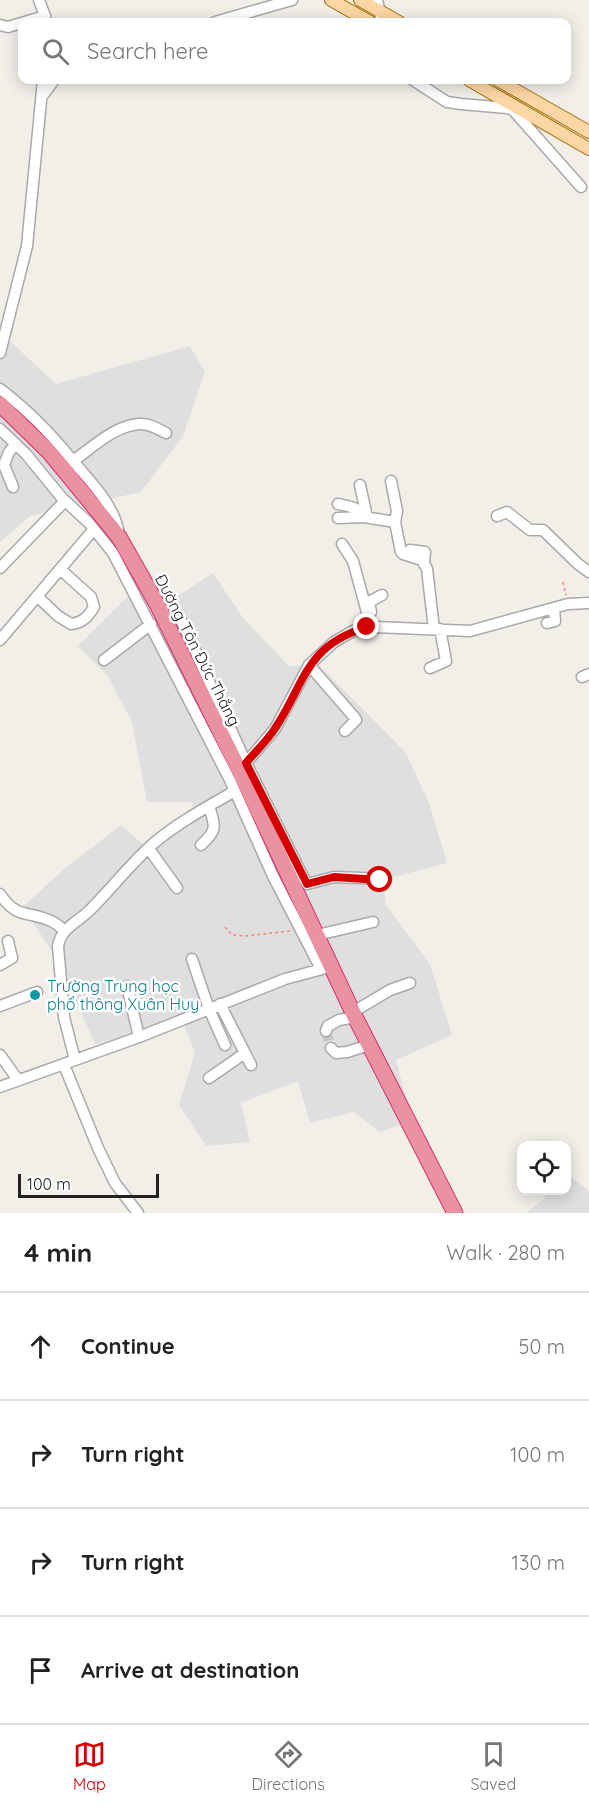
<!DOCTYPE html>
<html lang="en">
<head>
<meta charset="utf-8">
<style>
  body { margin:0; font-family:Quicksand,sans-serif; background:#f2f2f2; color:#222 }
  .controls { position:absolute; right:18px; bottom:18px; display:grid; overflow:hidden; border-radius:12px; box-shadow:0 3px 15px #0003 }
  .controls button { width:54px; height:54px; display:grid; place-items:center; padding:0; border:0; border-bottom:2px solid #e0e0e0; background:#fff; color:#222; font:30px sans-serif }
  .scale { position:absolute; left:18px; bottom:15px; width:141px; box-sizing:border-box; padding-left:6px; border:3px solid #222; border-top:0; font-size:16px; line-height:21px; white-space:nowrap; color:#222; -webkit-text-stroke:4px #fff; paint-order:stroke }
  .stop { position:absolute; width:18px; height:18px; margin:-14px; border:4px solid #d40000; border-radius:50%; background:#fff }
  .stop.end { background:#d40000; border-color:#fff; box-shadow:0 2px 6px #0008 }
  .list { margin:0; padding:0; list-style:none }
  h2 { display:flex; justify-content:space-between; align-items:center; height:78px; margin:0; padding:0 24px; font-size:26px }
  h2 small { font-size:20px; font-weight:400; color:#767676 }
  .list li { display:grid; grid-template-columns:39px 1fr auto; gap:18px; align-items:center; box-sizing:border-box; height:108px; padding:0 24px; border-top:2px solid #e0e0e0 }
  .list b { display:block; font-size:22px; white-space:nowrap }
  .list em { font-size:20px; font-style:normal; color:#767676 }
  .icon { flex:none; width:33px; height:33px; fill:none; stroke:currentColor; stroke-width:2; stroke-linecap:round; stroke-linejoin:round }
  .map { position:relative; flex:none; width:589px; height:1213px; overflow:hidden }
  .search { position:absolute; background:#fff; box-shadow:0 3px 15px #0003; left:18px; right:18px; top:18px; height:66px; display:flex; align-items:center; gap:15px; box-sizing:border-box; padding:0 21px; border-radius:12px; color:#767676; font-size:22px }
  .sheet { height:510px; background:#fff }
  nav { display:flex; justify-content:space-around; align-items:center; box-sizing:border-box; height:84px; border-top:2px solid #e0e0e0; background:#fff; font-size:16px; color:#767676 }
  nav a { display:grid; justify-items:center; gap:3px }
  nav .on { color:#d40000 }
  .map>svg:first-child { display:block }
  .residential { fill:#e0dfdf }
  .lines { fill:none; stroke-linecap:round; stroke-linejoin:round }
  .minor-tunnel { stroke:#c8c6c1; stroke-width:10; stroke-dasharray:10 5; stroke-linecap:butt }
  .minor-casing { stroke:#a9a9a9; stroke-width:13 }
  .major-casing { stroke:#a06b00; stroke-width:14 }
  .highway-casing { stroke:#dc2a67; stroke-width:17 }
  .path { stroke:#fa8072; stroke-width:1.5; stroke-dasharray:3 3; stroke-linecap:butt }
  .minor { stroke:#fff; stroke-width:10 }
  .major { stroke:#fcd6a4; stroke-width:12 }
  .highway { stroke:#e892a2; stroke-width:15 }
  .route { stroke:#d40000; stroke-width:8 }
  .culture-dot { fill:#0f9aa8; stroke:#fff; stroke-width:2 }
  .labels { text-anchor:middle; stroke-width:5; stroke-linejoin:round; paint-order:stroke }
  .street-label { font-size:16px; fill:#222; stroke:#fff }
  .culture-label { font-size:16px; fill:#0d838f; stroke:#fff; text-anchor:start }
</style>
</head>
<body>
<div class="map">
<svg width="589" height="1213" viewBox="0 0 589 1213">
  <rect width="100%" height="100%" fill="#f2efe9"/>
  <path class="residential" d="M0 332 56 384 190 346 205 372 183 436 141 492 30 516 0 542Z
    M213 573 243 618 289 666H320L406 753 429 803 447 863 383 880 386 905 430 964 452 1035 396 1060 412 1121 380 1132 354 1112 310 1123 298 1081 241 1103 250 1142 206 1146 179 1105 195 1053 183 1022 95 1044 58 961 23 907 64 869 121 825 148 849 196 818 192 802H147L132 722 107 675 78 646 129 595 161 607Z
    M567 1174 589 1191V1213H526L545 1198 544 1191 566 1190Z"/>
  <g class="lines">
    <path class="minor-tunnel" d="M326 1031 331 1048"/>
    <g class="minor-casing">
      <path id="minor" d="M39 0 45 16V22
        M377 0 382 22
        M215 22 292 0
        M0 25 8 27 45 16
        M413 80 447 102 461 104 507 108 513 110 581 187
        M43 95 54 80
        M0 353 27 246 43 80
        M0 389C28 410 51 434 73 461 91 483 115 505 119 535
        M0 429 26 454 62 498 89 523 113 553 230 780 273 876 321 969
        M73 461C93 447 114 426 139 424 149 423 158 429 166 433
        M391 481 397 511 395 522
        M360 485 367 517
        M13 487 4 465 9 452 16 444
        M338 504C347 506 360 507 364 517
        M497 516 507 512 530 530H543L578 564 589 572
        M338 518 364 517 395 522 401 552 403 554 422 560 427 569 434 629
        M342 544 353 561 371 627
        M410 550 425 552 424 562
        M0 568 65 501
        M37 596 58 616 71 624C82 623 88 617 94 607L91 597 60 569
        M371 612 369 602 382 595
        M182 622 246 763 305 881 307 884 334 877 386 879
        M547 623 555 621 554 608
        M0 640 94 529
        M104 660 151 624
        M309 665 355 718 356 720 345 731
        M430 668 446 661 440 629
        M582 677 589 674
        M246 763 275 729 309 665 334 642 353 631 375 627 470 631 568 604 589 603
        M201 845C218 830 215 826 209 806
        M149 849 177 888
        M0 894C17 920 29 910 53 922 57 924 61 928 64 930
        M317 935 373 922
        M192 959 209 1009 225 1045
        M0 965 12 958 8 941
        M127 986 139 1037
        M220 1004 251 1065
        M0 1006 37 992
        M353 1012 390 990 410 983
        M326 1031 328 1026 339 1020 355 1017
        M331 1048 336 1053 347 1052 369 1045
        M0 1055 18 1080
        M75 1060 64 1017 58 946C61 928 78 922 90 910 112 888 131 863 154 843 179 822 207 807 235 791
        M64 1065 98 1148 115 1183 138 1213
        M209 1078 245 1053
        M0 1087 139 1037 285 979 326 968"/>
    </g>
    <g class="major-casing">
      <path id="major" d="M331 0 370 22
        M360 0 399 22
        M469 80 589 149
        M498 80 589 132"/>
    </g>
    <g class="highway-casing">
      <path id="highway" d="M0 404 50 453 119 537 157 604 241 774 355 1017 455 1213"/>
    </g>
    <path class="path" d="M563 582 566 595
      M225 927 232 935 245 936 290 931"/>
    <use href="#minor" class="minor"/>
    <use href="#major" class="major"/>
    <use href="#highway" class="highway"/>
  </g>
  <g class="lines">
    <path class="route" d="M367 627C305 646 306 681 276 727 268 740 256 751 246 763L307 884 334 877 380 880"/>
  </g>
  <circle class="culture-dot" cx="35" cy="995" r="6"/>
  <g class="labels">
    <g class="street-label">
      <text transform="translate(198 650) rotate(63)" y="6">Đường Tôn Đức Thắng</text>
    </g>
    <g class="culture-label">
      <text x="47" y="992">Trường Trung học<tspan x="47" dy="18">phổ thông Xuân Huy</tspan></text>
    </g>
  </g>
</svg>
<div class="controls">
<button><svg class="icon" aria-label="locate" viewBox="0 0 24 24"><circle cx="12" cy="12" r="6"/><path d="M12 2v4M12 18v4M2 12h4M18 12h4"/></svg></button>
</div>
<div class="scale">100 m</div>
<div class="stop" style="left:380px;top:880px"></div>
<div class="stop end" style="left:367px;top:627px"></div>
<div class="search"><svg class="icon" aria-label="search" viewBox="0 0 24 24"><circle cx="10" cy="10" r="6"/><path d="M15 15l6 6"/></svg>Search here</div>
</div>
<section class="sheet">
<h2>4 min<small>Walk · 280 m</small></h2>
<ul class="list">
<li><svg class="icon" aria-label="ahead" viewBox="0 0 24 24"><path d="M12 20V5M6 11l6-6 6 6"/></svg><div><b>Continue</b></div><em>50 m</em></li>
<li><svg class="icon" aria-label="right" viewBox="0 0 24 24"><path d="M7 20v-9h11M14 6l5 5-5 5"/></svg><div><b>Turn right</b></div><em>100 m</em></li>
<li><svg class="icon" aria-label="right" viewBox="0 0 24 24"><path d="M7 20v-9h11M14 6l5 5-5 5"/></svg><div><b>Turn right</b></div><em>130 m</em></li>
<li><svg class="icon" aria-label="arrive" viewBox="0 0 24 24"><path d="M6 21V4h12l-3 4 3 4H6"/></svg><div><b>Arrive at destination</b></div></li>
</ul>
</section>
<nav>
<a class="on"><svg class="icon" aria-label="map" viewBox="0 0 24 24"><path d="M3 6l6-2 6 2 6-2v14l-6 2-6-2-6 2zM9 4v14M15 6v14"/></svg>Map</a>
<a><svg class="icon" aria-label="directions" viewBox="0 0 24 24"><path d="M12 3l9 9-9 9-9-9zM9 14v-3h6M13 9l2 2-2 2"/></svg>Directions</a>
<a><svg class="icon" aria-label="saved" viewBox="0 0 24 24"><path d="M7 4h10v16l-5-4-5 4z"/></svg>Saved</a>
</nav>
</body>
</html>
